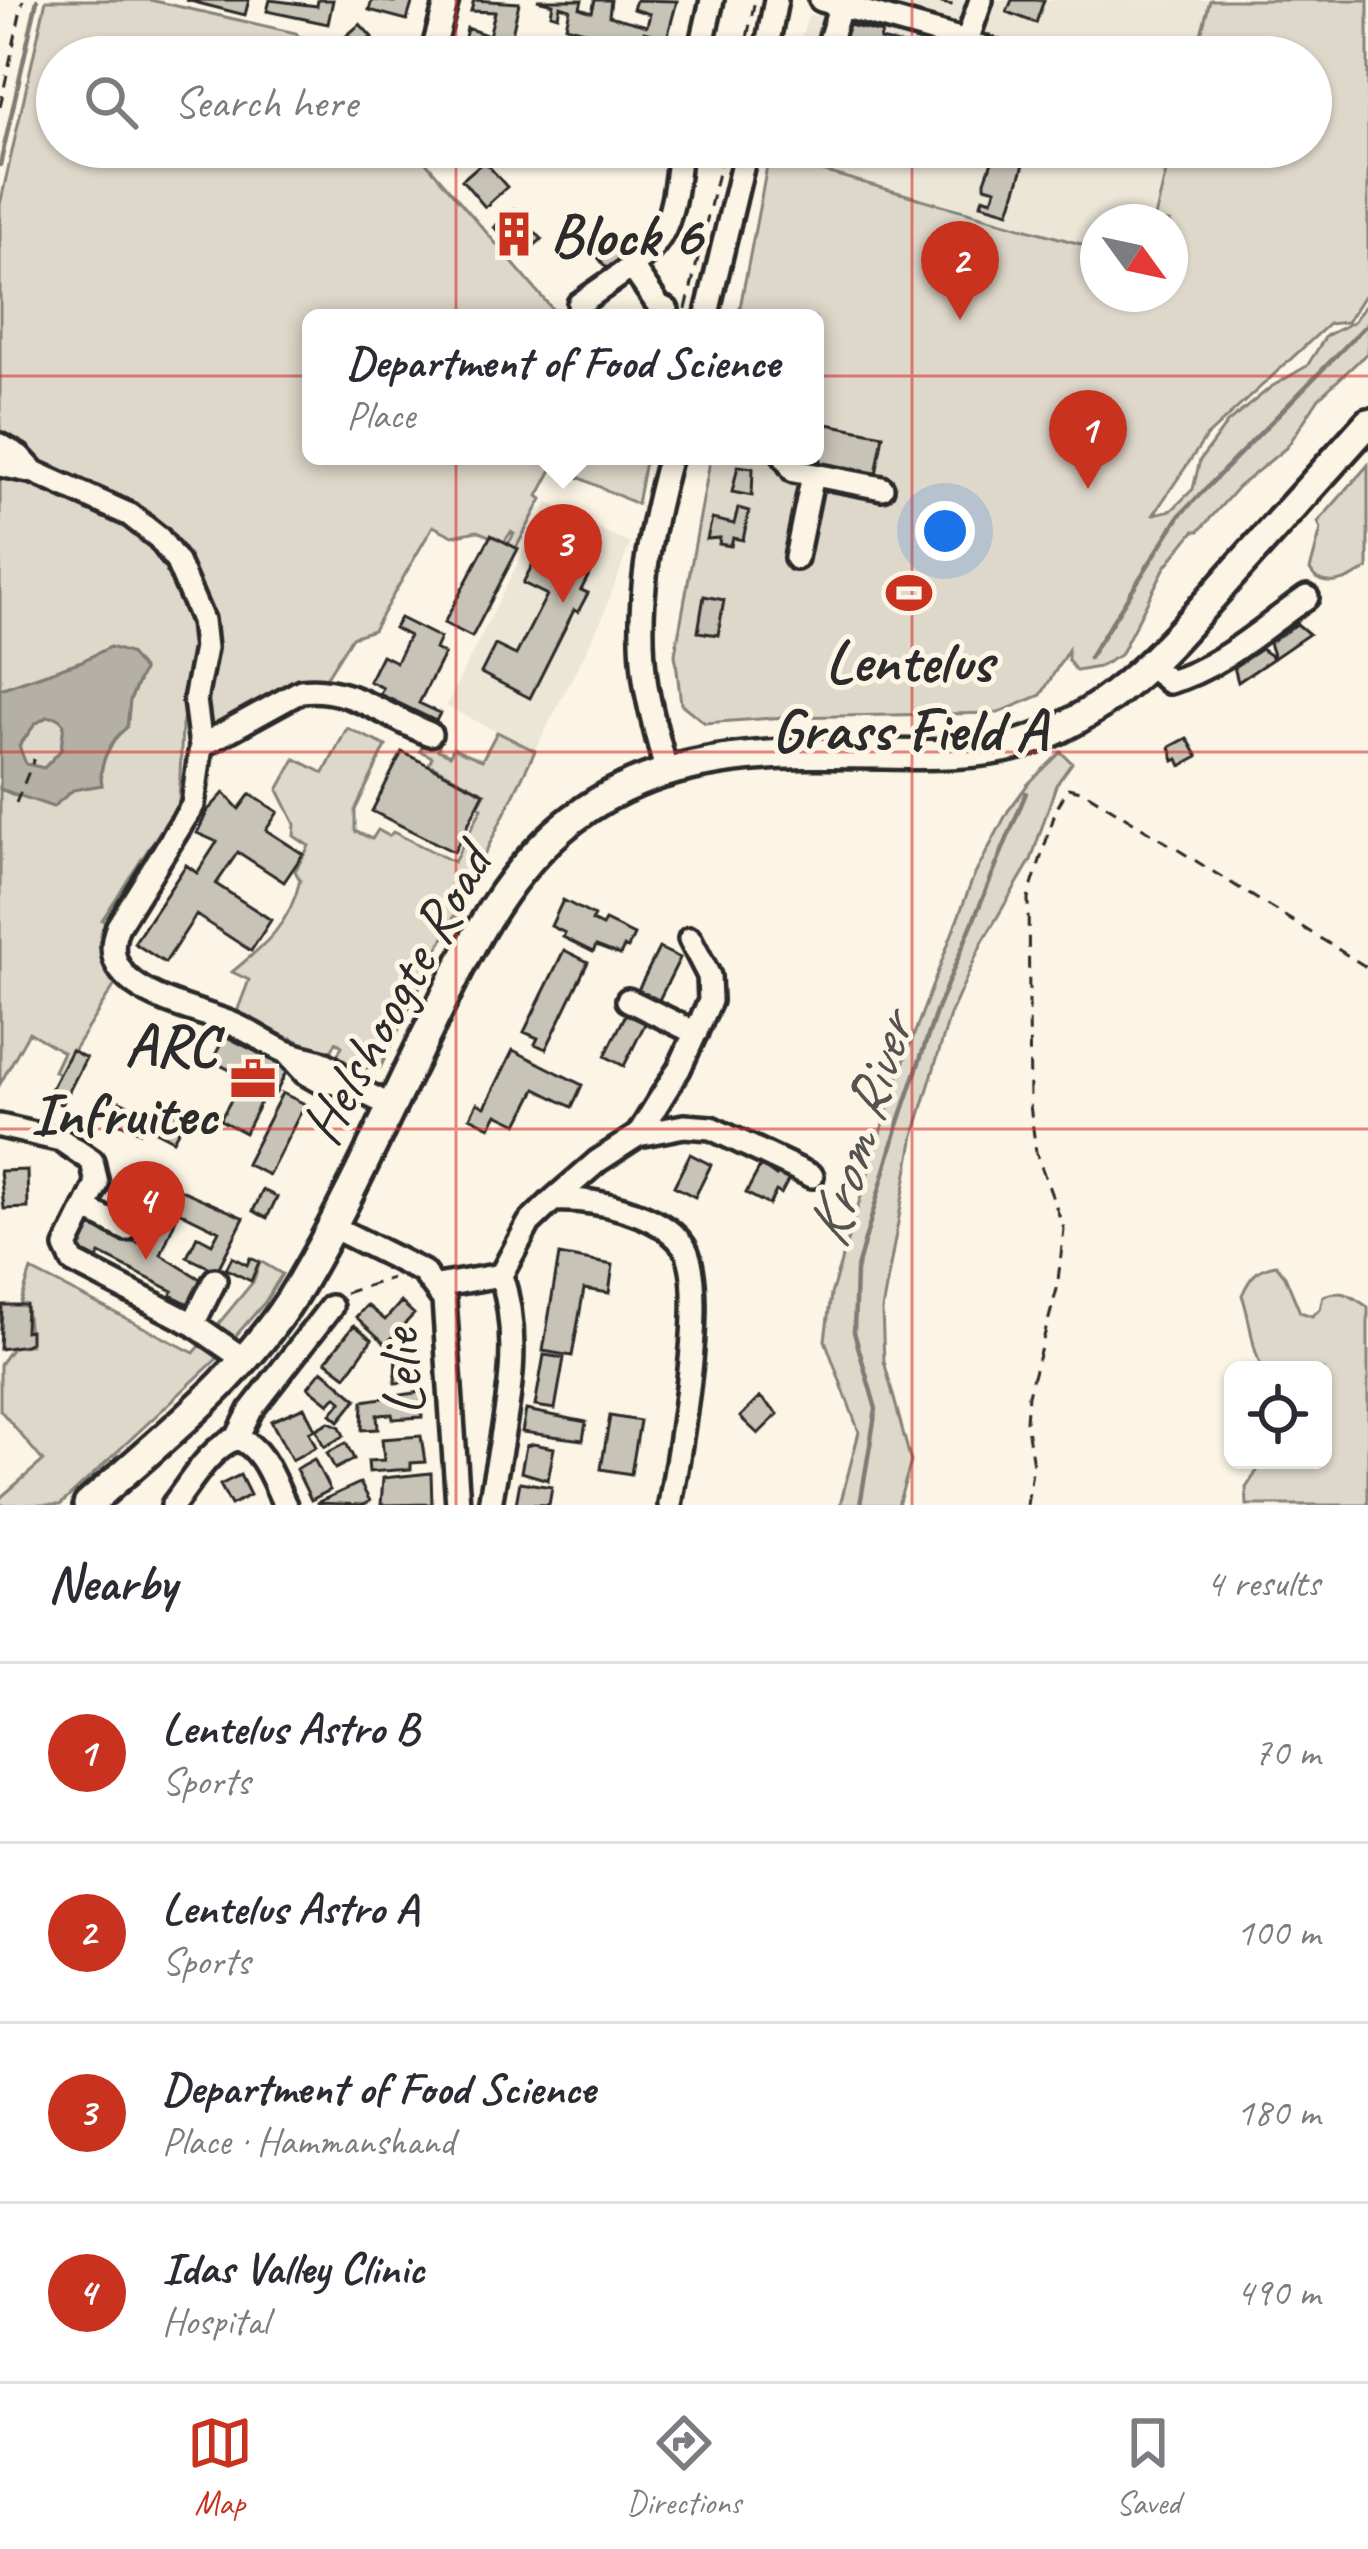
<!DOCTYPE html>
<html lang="en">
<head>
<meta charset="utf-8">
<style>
  body { margin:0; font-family:Caveat,sans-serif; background:#f2f2f3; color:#2b2b33 }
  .controls { position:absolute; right:36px; bottom:36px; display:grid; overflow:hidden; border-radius:18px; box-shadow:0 3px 9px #0004 }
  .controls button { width:108px; height:108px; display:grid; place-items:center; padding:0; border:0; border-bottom:3px solid #e1e1e2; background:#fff; color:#2b2b33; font:60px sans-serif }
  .compass { position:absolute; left:1080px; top:204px; width:108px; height:108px; border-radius:50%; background:#fff; box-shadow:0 3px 9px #0004; rotate:123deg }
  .you { position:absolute; left:945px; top:531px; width:42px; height:42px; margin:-30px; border:9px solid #fff; border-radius:50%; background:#1a73e8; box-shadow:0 0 0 18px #1a73e833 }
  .badge { display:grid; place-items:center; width:78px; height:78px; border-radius:50%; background:#c8321e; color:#fff; font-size:39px; font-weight:700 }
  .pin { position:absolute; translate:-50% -99px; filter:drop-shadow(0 3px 6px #0008) }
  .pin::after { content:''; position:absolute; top:63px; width:42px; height:36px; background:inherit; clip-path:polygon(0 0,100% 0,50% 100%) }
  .popup { position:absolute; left:302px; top:309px; width:522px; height:156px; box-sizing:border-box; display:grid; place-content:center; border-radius:18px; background:#fff; filter:drop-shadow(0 3px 9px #0005); font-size:39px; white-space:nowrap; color:#7c7c81 }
  .popup b { font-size:45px; color:#2b2b33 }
  .popup::after { content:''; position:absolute; left:50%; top:100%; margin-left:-24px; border:24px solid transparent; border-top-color:#fff }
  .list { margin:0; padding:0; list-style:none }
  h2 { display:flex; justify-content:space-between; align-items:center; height:156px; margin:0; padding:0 48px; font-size:51px }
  h2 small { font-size:39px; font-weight:400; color:#7c7c81 }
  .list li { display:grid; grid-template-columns:78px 1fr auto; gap:36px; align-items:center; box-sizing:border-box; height:180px; padding:0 48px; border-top:3px solid #e1e1e2 }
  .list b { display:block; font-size:45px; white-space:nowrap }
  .list p { margin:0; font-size:39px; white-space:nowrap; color:#7c7c81 }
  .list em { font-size:39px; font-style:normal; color:#7c7c81 }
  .icon { flex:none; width:66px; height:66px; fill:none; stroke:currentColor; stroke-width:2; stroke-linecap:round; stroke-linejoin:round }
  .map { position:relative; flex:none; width:1368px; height:1505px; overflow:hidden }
  .search { position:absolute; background:#fff; box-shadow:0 3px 9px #0004; left:36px; right:36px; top:36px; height:132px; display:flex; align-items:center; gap:30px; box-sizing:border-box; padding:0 42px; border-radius:66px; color:#7c7c81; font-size:45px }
  .sheet { height:876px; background:#fff }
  nav { display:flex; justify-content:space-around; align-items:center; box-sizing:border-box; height:168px; border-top:3px solid #e1e1e2; background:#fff; font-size:33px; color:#7c7c81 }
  nav a { display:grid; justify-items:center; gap:6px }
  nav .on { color:#c8321e }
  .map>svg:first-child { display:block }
  .built { fill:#ece6d7 }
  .green { fill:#ded8ca; stroke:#84827a; stroke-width:3 }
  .water { fill:#b4b0a5; stroke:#7d7b74; stroke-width:3; fill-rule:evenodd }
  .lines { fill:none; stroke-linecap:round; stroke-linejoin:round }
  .stream { stroke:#7d7b74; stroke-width:4.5 }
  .building { fill:#c8c3b7; stroke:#2b2b2b; stroke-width:3 }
  .minor-casing { stroke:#2b2b2b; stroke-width:30 }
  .major-casing { stroke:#2b2b2b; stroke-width:36 }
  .path { stroke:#2b2b2b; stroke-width:3; stroke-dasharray:12 9; stroke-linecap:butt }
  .minor { stroke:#fcf5e5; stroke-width:21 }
  .major { stroke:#fcf5e5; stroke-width:27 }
  .grid { fill:none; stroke:#d62828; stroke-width:3; stroke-opacity:0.55 }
  .labels { text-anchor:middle; stroke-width:10; stroke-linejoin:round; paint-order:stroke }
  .poi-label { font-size:60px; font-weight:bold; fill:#2b2b2b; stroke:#fcf5e5; text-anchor:start }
  .street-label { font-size:60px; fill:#2b2b2b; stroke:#fcf5e5 }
  .water-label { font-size:63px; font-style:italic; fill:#545350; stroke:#fcf5e5 }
</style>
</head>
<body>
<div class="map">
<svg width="1368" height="1505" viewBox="0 0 1368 1505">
  <rect width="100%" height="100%" fill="#fcf5e5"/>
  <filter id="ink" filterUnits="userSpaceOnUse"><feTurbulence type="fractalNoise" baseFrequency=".00833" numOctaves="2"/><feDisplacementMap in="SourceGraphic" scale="24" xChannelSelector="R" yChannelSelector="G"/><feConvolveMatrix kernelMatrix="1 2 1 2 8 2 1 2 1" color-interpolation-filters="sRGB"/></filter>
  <g filter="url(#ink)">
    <path class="built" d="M820 0H1210L1195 57H794L809 15 816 16Z
      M771 147H1172L1154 222H1098V249L769 156Z
      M548 502 630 544 601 621 535 751 446 706Z"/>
    <path class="green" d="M46 0H150L296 33 316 57H57V147H413L560 318H311V456H646L637 504 554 466 538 496 542 499 516 548 508 544 514 534 511 532 504 542 477 531 453 536 433 526 373 630 352 637 323 683 216 729 209 728 188 565 0 438V205Z
      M1210 0H1368V289L1347 322 1329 324 1206 437 1154 514 1172 510 1193 489 1200 460 1227 423 1271 387 1307 366 1326 336 1353 322 1368 301V352L1319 398 1287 447 1238 487 1199 531H1194L1165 567 1120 655 1099 667 1076 671 1068 660V650L1041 695 998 713 786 717 705 723 681 704 675 654 711 456H815V318H738L769 156 1098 249V294H1170V222H1154L1172 147H1311V57H1195Z
      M1368 465V568C1352 580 1322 592 1310 570L1321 529 1318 522Z
      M0 471 24 477 125 523 145 537 172 569 199 641 182 726 179 802 102 920 108 925 102 956 118 980 59 1073 54 1071 63 1052 29 1032 0 1084V789L16 796 102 785C98 764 111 740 127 727L130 700 143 670 110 647 82 661 0 689Z
      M47 717H58L64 724 61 750 44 768 25 764 19 746 35 724Z
      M347 728 386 746 355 810V831L372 839 378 830 389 836 393 832 454 862 482 808 478 806 485 793 429 764 432 757 420 751 426 739 440 743 438 750 450 755 453 748 482 760 497 732 535 751 380 1068H355L335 1060 342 1046 336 1042 328 1058 292 1038 287 1044 235 1017 249 980 232 972C265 945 290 924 300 880L295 871 309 846 294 836 295 824 278 790 295 759 324 773Z
      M1061 752 1072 763 1056 785 1031 860 982 943 950 1015 914 1135 882 1310 884 1361 911 1462 898 1505H840L859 1432 825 1340 831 1294 895 1085 973 878 1008 811 1028 784Z
      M260 1261 282 1274 265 1302 232 1340 214 1329 253 1282Z
      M1276 1265 1285 1276 1300 1312 1312 1316 1320 1309 1323 1296C1344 1288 1352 1297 1368 1307V1505H1247L1246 1488 1264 1460H1323V1370H1263C1251 1348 1251 1320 1242 1295 1250 1277 1257 1268 1276 1265Z
      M31 1270 194 1353 206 1339 222 1354 60 1505H0V1498L43 1461 0 1410V1364L14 1345H30L26 1306 20 1305Z"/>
    <path class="water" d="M110 647 129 653 143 670 130 700 127 727C111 740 97 764 102 785L73 790 53 807 0 789V689L82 661ZM47 717H57L64 724 61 750 44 768 26 764 19 746 35 724Z"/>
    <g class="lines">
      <path class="stream" d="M0 165 37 0
        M1089 658 1180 515 1368 323
        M860 1505 876 1409 854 1332 856 1271 898 1125 937 1009 1026 793"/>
    </g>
    <path class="building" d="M186 0H249L245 15Z
      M270 0 317 6 318 0H333L328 24 267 11Z
      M372 0 395 2 413 0 407 20 369 10Z
      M474 0 519 3 507 56 463 46 467 28 489 36 495 12 471 11Z
      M537 0H582L580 8 592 12 595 0H611L609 16 647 26 650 14 633 9 636 0 677 1 667 38 644 32 640 46 566 26 570 9 560 6 558 16 551 14 553 4Z
      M1012 0H1044L1036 23 1007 12Z
      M841 23 882 33 880 40 903 45 900 57H833Z
      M360 24 372 37 352 51 358 57H336L330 50Z
      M997 147 1009 148 1007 152 1026 158 1009 212 981 204 983 197 992 200 996 189 985 186V181Z
      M484 161 507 187 485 207 462 180Z
      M515 209 521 216 517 220 531 236 535 232 542 239 520 258 508 244 511 242 506 241 494 227Z
      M606 241 621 260 608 270 593 251Z
      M827 424 883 435 876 475 819 465Z
      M738 466 753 468 752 496 732 492Z
      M738 508 749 511 743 540 733 538 731 546 719 544 720 538 707 539 712 519 734 524Z
      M559 513 585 526 572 552 563 547 551 571 560 576 570 555 593 567 581 590 588 593 578 612 574 610 530 698 481 673 495 645 516 655 547 595 523 583Z
      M491 535 518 549 472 637 444 623Z
      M704 596 724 600 718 635 698 632Z
      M400 618 440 638 435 649 444 654 419 703 440 713 436 721 380 694 383 688 369 681 382 655 396 662 409 636 394 628Z
      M1297 624 1309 634 1274 658 1269 643Z
      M1261 649 1274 658 1238 682 1234 667Z
      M1187 738 1198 757 1181 766 1178 759 1174 761 1170 747Z
      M402 752 484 793 454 852 372 811Z
      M224 793 239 809 250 794 278 812 266 830 303 854 284 882 238 852 216 884 271 920 251 951 196 915 165 963 134 943 186 865 197 873 217 842 197 833 208 810Z
      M563 900 594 916 592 921 602 926 605 921 634 935 628 948 624 947 620 955 596 946 593 952 563 937 565 933 551 926Z
      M659 948 680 958 657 1004 636 994Z
      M564 950 588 962 546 1049 535 1044 538 1038 524 1032Z
      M629 1008 648 1018 624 1066 605 1056Z
      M225 1036 288 1068 276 1093 259 1085 257 1089 265 1093 245 1133 220 1120 244 1077 212 1061Z
      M71 1050 86 1058 62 1105 47 1097Z
      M513 1050 582 1085 572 1107 536 1089 518 1124 497 1114 490 1127 470 1117 477 1103 485 1107Z
      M282 1093 305 1104 269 1175 246 1164Z
      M120 1101 148 1115 140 1132 112 1119Z
      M161 1106 185 1118 173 1140 150 1128Z
      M690 1154 711 1165 695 1197 674 1186Z
      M761 1165 776 1176 781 1167 792 1173 781 1194 776 1191 769 1205 746 1193Z
      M27 1170 28 1208 4 1209 0 1171Z
      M177 1188 244 1218 217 1271 187 1257 197 1236 212 1244 219 1231 168 1206Z
      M263 1190 277 1197 267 1218 253 1211Z
      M160 1207 177 1216 161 1255 202 1280 191 1305 171 1295 173 1291 100 1254 97 1259 78 1249 91 1224 138 1243Z
      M559 1255 613 1265 609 1293 584 1289 572 1356 543 1351Z
      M232 1257 247 1265 250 1258 259 1262 251 1281 226 1269Z
      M401 1302 414 1314 386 1344 356 1317 367 1305 385 1320Z
      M2 1305H26L25 1331 30 1330V1342L25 1345 0 1349Z
      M354 1325 372 1339 346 1376 326 1361Z
      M417 1346 425 1381 395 1383 396 1348Z
      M544 1355 564 1358 555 1409 535 1406Z
      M322 1370 357 1399 339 1421 331 1414 342 1401 336 1396 329 1404 308 1387Z
      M421 1392 422 1417 393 1419 392 1414 377 1415 378 1429 362 1430 363 1401Z
      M760 1397 778 1414 758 1434 740 1417Z
      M304 1407 315 1429 309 1432 316 1447 292 1460 271 1421Z
      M526 1410 586 1422 583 1440 522 1432Z
      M610 1416 640 1421 631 1474 601 1469Z
      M329 1422 340 1427 344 1436 324 1447 316 1429Z
      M421 1436 425 1462 411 1463V1469L369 1472 368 1461 384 1460 382 1439Z
      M346 1443 354 1459 335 1469 327 1453Z
      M533 1444 554 1448 548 1480 521 1472 526 1446Z
      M314 1459 330 1490 311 1500 296 1469Z
      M431 1473 432 1504 381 1505 383 1478Z
      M240 1475 250 1495 231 1505 220 1485Z
      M520 1482 552 1487 549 1505 516 1504Z
      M360 1483 370 1501 363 1505 316 1503Z"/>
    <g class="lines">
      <g class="minor-casing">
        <path id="minor" d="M821 0 967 41 1006 57
          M967 41 981 0
          M440 57 436 40 447 0
          M699 57 712 0
          M765 57 776 0
          M825 57 840 7
          M524 147 530 154 538 147
          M632 267 659 306 667 310
          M579 304C659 247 671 249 680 147
          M706 318 747 147
          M0 445 19 456 34 472
          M784 456 794 471 882 488
          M0 465 34 472 130 515 159 538 177 562 202 620 205 648 195 700 201 746 193 805 118 926C90 993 193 1006 235 1025 252 1032 267 1044 284 1051 312 1063 327 1055 347 1084
          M796 558 813 475
          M1150 665 1169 682C1219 669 1265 626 1307 597
          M201 746 301 691C350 685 386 717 430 734
          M666 771C659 741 649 710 645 679 635 603 650 529 670 456
          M628 1000 696 1033
          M287 1053 305 1073 319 1081 347 1084 391 1106
          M0 1126 61 1140 92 1161 97 1184 66 1247 73 1262 193 1324 245 1360
          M638 1135 684 1126 711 1128 812 1176
          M553 1200 598 1161 638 1135 679 1069 710 1001 709 976 690 939
          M87 1209 126 1229
          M331 1226 423 1272 444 1300 458 1505
          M437 1286 501 1275 529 1223 553 1200C592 1198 657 1211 683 1245 711 1283 678 1456 670 1505
          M193 1324 215 1280
          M237 1438C264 1448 273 1481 285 1505
          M173 1505C191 1482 209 1448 237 1438L251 1410 331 1307
          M490 1505C502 1430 526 1350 501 1275"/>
      </g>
      <g class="major-casing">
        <path id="major" d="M88 1505C164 1437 248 1373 300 1284 349 1201 388 1111 431 1025 469 948 503 873 573 819 661 750 778 752 885 754 929 755 977 756 1020 744 1114 716 1172 641 1235 571 1279 522 1324 472 1368 423"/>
      </g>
      <path class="path" d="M920 0 960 6
        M743 57 755 0
        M0 107 23 0
        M686 309 724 147
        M16 803 34 759
        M345 1293 392 1278
        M1027 1505 1033 1465 1026 1421 1028 1395 1057 1289 1064 1229 1036 1152 1030 1105 1028 898 1056 810 1068 788 1085 792 1368 968"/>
      <use href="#minor" class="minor"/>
      <use href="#major" class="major"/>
    </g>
  </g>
  <path class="grid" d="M456 0V57M912 0V57M456 147V1505M912 147V1505M0 376H1368M0 752H1368M0 1129H1368"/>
  <defs>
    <g id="building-bare" transform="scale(3.6)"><path d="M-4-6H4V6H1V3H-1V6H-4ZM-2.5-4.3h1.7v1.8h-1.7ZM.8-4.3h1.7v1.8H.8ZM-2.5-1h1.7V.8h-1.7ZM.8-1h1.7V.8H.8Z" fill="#c8321e" stroke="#fcf5e5" stroke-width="2.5" paint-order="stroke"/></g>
    <g id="stadium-bare" transform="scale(3.6)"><path d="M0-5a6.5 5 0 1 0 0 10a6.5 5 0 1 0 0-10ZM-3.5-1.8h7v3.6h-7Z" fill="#c8321e" stroke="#fcf5e5" stroke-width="2.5" paint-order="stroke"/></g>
    <g id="office-bare" transform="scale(3.6)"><path d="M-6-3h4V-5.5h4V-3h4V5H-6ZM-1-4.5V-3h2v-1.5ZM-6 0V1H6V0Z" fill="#c8321e" stroke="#fcf5e5" stroke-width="2.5" paint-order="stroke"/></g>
  </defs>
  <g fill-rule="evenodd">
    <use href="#building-bare" x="514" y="234"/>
    <use href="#stadium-bare" x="909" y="593"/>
    <use href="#office-bare" x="253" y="1079"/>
  </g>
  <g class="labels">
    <g class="poi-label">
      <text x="550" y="255">Block 6</text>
      <text x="909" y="681" text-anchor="middle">Lentelus<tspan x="909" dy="69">Grass Field A</tspan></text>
      <text x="217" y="1065" text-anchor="end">ARC<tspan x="217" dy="69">Infruitec</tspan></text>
    </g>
    <g class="street-label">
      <text transform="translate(395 994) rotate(-61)" y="21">Helshoogte Road</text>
      <text transform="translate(400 1373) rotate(-95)" y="21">Lelie</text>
    </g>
    <g class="water-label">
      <text transform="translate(858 1131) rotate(-73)" y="22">Krom River</text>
    </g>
  </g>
</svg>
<div class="controls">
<button><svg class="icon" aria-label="locate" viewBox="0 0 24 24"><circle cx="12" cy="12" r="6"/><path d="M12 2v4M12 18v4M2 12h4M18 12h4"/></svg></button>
</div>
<svg class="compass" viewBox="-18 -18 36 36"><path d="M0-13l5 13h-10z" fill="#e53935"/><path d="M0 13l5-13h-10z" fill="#7c7c81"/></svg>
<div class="you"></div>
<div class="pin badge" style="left:1088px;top:489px">1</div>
<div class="pin badge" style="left:960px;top:320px">2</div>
<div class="pin badge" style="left:563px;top:603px">3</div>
<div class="popup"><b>Department of Food Science</b>Place</div>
<div class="pin badge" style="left:146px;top:1260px">4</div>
<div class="search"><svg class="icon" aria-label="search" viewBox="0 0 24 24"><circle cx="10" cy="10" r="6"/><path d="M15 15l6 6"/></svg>Search here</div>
</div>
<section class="sheet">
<h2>Nearby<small>4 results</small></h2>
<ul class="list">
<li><span class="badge">1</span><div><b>Lentelus Astro B</b><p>Sports</p></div><em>70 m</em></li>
<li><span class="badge">2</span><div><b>Lentelus Astro A</b><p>Sports</p></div><em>100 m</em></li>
<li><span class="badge">3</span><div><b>Department of Food Science</b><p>Place · Hammanshand</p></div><em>180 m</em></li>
<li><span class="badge">4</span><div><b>Idas Valley Clinic</b><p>Hospital</p></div><em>490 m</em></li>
</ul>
</section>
<nav>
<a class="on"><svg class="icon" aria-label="map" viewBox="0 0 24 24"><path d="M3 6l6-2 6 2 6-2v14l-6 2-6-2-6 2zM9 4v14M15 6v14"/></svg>Map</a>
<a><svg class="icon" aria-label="directions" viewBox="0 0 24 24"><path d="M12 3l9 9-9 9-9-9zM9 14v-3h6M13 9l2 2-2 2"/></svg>Directions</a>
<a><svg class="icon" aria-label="saved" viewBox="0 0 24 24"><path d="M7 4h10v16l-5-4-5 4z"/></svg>Saved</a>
</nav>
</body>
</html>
